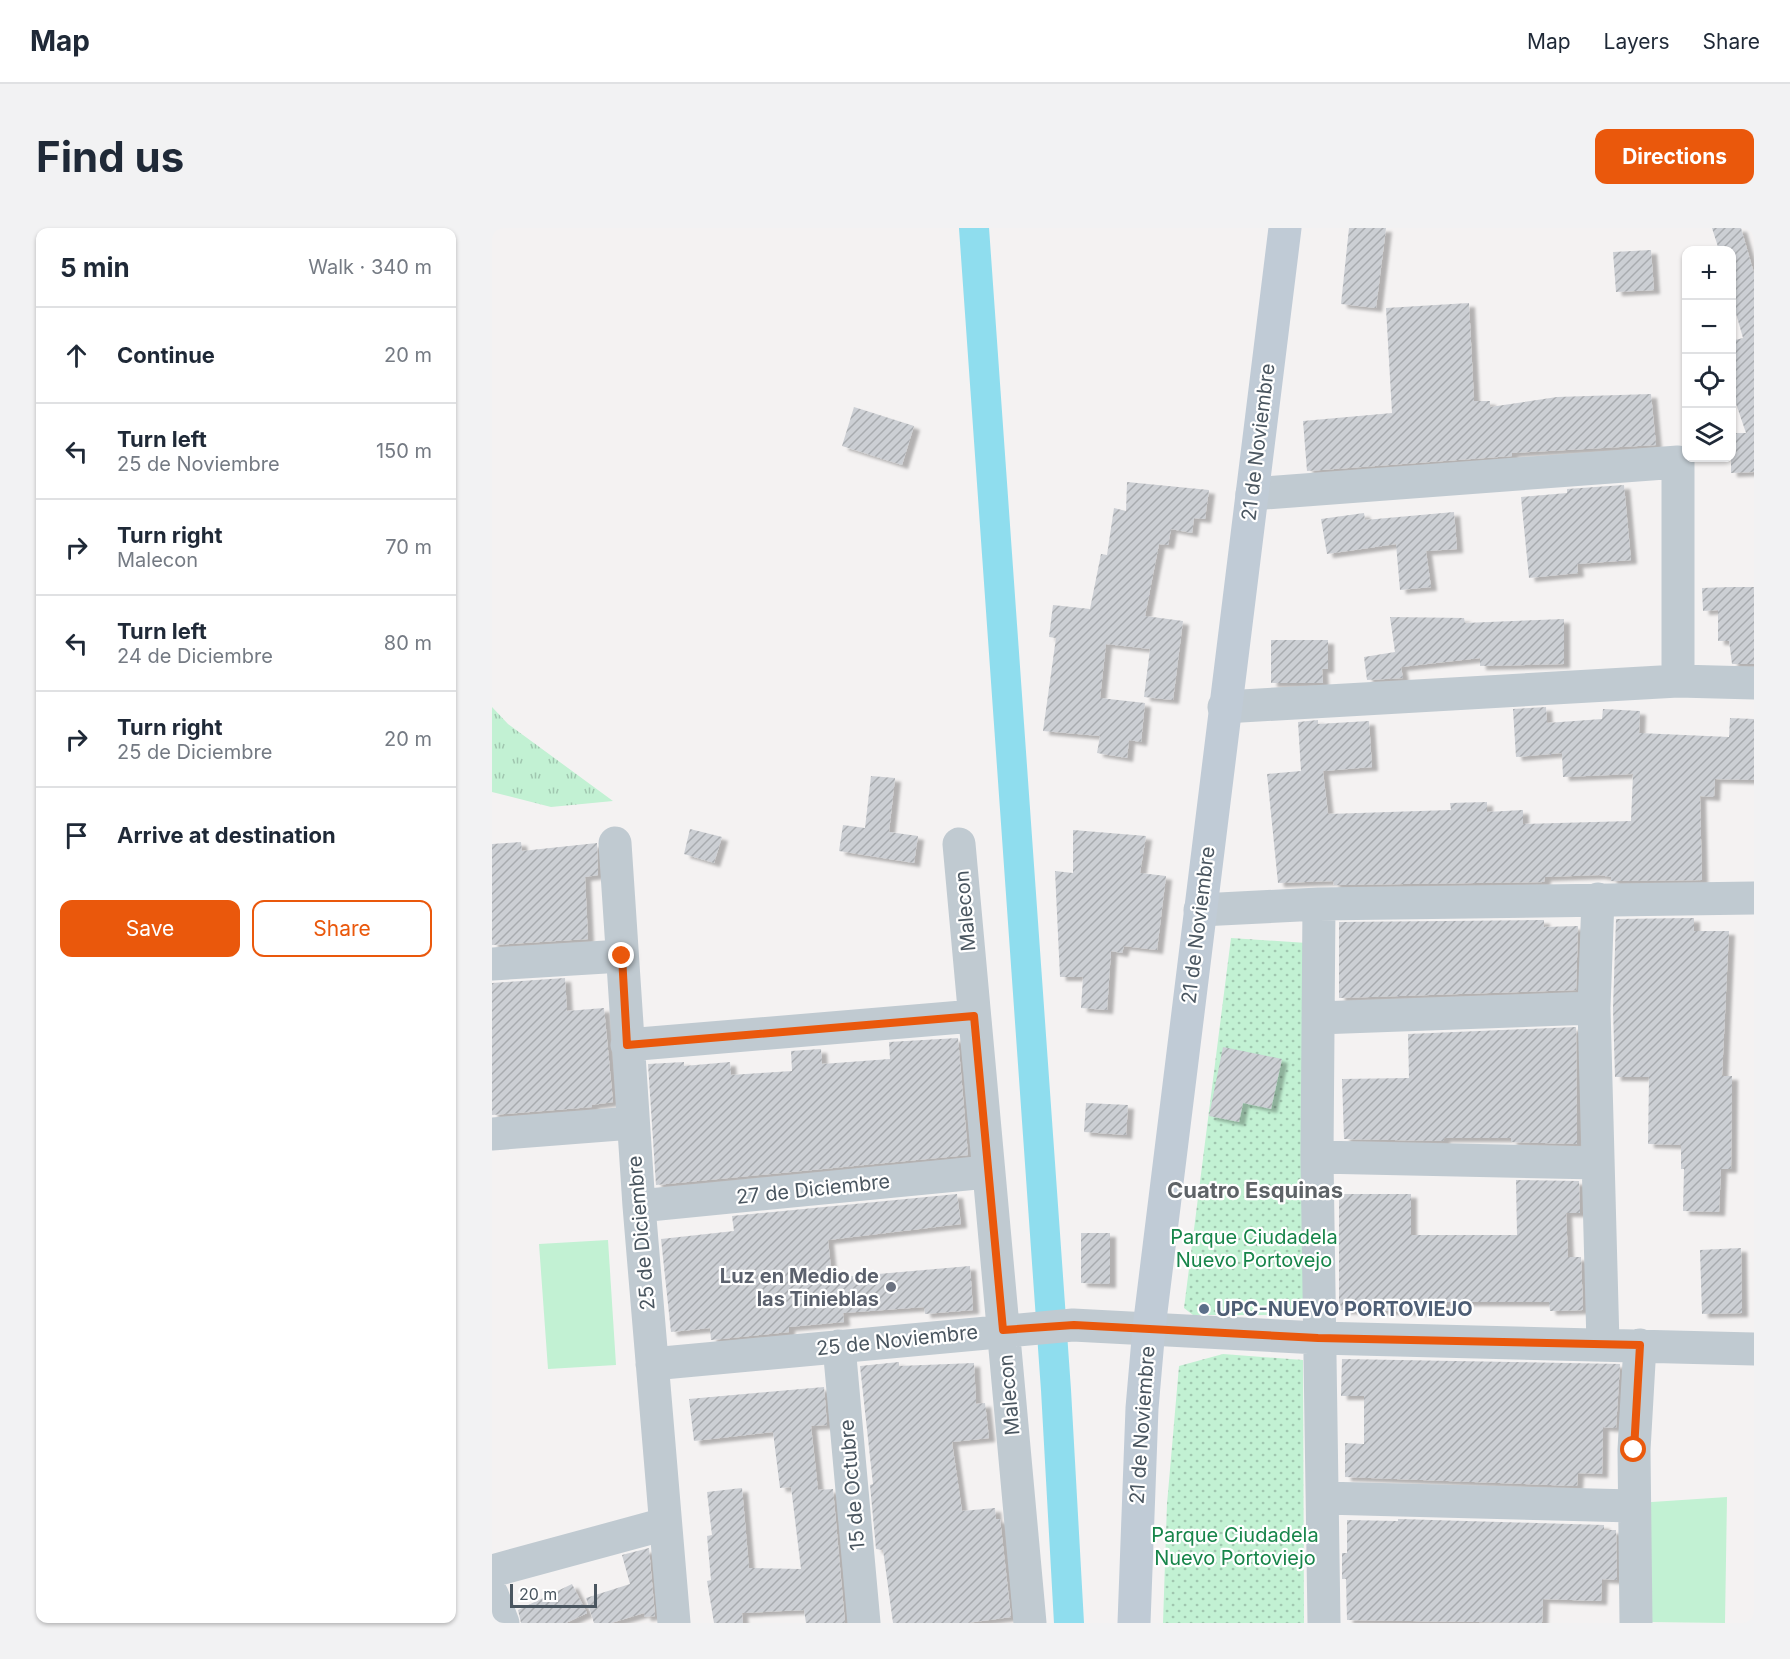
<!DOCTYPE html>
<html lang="en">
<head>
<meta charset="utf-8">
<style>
  body { margin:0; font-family:Inter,sans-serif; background:#f2f2f3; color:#1f2937 }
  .controls { position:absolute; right:18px; top:18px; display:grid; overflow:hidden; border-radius:12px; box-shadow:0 2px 4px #0004 }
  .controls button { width:54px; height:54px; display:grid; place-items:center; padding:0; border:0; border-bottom:2px solid #e0e1e3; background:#fff; color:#1f2937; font:30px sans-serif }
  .scale { position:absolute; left:18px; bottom:15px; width:87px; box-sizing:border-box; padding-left:6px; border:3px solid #4a5660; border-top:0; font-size:16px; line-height:21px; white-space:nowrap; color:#4a5660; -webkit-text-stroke:4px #fff; paint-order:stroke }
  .stop { position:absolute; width:18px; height:18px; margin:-14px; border:4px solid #ea580c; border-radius:50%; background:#fff }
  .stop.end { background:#ea580c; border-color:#fff; box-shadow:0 2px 6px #0008 }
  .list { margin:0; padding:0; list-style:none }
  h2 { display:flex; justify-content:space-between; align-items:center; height:78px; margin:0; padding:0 24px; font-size:26px }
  h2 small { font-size:20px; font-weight:400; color:#747a83 }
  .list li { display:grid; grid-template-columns:39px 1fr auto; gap:18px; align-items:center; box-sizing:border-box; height:96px; padding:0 24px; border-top:2px solid #e0e1e3 }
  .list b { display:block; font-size:22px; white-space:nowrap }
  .list p { margin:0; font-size:20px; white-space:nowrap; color:#747a83 }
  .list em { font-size:20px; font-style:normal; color:#747a83 }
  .actions { display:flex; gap:12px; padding:18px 24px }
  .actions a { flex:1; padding:14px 0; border:2px solid #ea580c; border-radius:12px; text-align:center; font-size:21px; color:#ea580c }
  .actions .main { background:#ea580c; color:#fff }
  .icon { flex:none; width:33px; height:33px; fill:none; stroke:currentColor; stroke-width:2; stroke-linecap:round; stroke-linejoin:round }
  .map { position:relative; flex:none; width:1262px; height:1395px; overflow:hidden; border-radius:12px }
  header { display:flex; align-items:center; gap:36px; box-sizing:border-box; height:84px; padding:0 30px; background:#fff; border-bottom:2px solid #e0e1e3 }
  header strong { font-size:28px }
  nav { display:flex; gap:33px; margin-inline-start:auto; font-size:21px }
  .intro { display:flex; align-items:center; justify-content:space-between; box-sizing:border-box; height:144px; padding:0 36px }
  h1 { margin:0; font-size:42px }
  .button { padding:15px 27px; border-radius:12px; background:#ea580c; color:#fff; font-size:21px; font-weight:700 }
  main { display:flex; gap:36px; padding:0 36px }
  aside { flex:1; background:#fff; border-radius:12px; box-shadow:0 2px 4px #0004 }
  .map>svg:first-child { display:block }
  .grass { fill:url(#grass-tufts) }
  .park { fill:url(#park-dots) }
  .garden { fill:#c2f1d3 }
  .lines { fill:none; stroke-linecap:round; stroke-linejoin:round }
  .canal { stroke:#8fddee; stroke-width:30 }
  .building { fill:url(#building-hatch); filter:url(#shadow) }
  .street { stroke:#c0cad1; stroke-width:33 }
  .secondary { stroke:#c0cbd6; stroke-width:33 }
  .route { stroke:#ea580c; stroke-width:8 }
  .worship-dot { fill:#6b7280; stroke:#fff; stroke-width:2 }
  .service-dot { fill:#5c6f8a; stroke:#fff; stroke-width:2 }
  .labels { text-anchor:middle; stroke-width:4.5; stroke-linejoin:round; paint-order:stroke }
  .street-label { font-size:20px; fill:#4a5660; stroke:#fff }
  .park-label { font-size:20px; fill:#17854a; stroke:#fff }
  .worship-label { font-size:20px; font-weight:bold; fill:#5b616d; stroke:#fff; text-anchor:end }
  .service-label { font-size:20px; font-weight:bold; fill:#4e5e75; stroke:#fff; text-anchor:start }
  .quarter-label { font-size:22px; font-weight:bold; fill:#5e6367; stroke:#fff }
</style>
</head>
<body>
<header>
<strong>Map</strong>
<nav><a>Map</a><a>Layers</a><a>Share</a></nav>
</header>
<div class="intro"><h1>Find us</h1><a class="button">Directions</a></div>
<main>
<aside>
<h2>5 min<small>Walk · 340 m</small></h2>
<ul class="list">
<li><svg class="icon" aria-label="ahead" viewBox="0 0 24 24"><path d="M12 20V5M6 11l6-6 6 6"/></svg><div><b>Continue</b></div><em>20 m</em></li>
<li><svg class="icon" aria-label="left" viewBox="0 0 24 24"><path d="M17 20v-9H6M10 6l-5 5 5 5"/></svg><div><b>Turn left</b><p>25 de Noviembre</p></div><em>150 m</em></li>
<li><svg class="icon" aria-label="right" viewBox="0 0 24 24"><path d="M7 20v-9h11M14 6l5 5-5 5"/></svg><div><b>Turn right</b><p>Malecon</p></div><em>70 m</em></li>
<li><svg class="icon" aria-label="left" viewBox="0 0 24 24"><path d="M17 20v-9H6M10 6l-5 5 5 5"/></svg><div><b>Turn left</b><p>24 de Diciembre</p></div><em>80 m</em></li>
<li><svg class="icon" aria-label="right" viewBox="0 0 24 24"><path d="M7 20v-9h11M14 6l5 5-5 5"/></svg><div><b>Turn right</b><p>25 de Diciembre</p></div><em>20 m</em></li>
<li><svg class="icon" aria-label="arrive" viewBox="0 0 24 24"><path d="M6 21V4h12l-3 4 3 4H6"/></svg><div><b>Arrive at destination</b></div></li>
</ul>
<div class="actions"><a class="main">Save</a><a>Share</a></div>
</aside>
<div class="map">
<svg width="1262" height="1395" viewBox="0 0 1262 1395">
  <defs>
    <pattern id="grass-tufts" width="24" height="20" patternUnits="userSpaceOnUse" patternTransform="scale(1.5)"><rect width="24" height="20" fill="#c2f1d3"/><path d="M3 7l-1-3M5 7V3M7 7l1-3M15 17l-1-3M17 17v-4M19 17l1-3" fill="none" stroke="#a0c6af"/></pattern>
    <pattern id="park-dots" width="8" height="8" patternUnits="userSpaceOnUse" patternTransform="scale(1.5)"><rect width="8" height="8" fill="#c2f1d3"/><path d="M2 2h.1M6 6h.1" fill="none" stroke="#a0c6af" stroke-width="1.8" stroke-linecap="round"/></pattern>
    <pattern id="building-hatch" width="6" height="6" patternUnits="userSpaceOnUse" patternTransform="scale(1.5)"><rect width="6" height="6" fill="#cccfd4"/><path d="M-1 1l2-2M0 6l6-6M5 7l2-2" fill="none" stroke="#a8abaf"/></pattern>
    <filter id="shadow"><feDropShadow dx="6" dy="4" stdDeviation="1.5" flood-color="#0004"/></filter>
  </defs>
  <rect width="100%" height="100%" fill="#f4f2f2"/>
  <path class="grass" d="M0 479 16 496 121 573 59 579 0 564Z"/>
  <path class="park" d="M739 710 815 715 830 1087H701L692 1080Z
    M731 1126 811 1132 812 1395H671L675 1276 687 1138Z"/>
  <path class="garden" d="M116 1012 124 1137 56 1141 47 1016Z
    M1235 1269 1233 1395 1156 1394 1145 1275Z"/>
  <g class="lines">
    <path class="canal" d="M482 0 564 1162 577 1395"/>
  </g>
  <path class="building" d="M857 0H894L884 80 849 76Z
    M1220 0H1249L1262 45V244L1239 245V205H1254L1239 161V113L1251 110 1239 68V22H1227Z
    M1159 22 1162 62 1124 64 1121 24Z
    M977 75 982 173H998V179L1065 169 1159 166 1164 217 1020 225V228L815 243 811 193 900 185 894 80Z
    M362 179 422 198 410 237 350 218Z
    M635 254 717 262 713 291 702 290 700 305 679 301 676 317 667 316 653 388 691 393 681 472 652 469 658 421 614 416 608 470 653 475 649 514 637 512 635 530 605 525 608 508 551 503 564 410 557 409 561 377 598 381 609 326 615 327 622 280 634 283Z
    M1132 257 1139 332 1085 336 1086 345 1037 350 1029 269 1075 265V261Z
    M962 284 965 321 934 323 939 359 908 362 904 316 835 326 829 291 872 285 873 292Z
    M1238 359H1262V436H1240L1237 413H1226V382L1211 383 1210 360Z
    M898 389 972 390 973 395 1072 391V436L988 438V430L909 439 911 450 875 452 872 429 903 424Z
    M779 412H836V441H830L831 455H779Z
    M1054 479 1055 495 1110 491 1111 481 1148 483 1147 505 1237 509 1238 490 1262 491V552L1223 551 1222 569 1208 568 1210 652 1119 653V649L1107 647 1053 649 1052 654 842 657 841 653 786 655 775 546 809 543 806 494 826 492V496L877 493 880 539 831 543 836 586 959 582 958 575 995 574V584L1031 582V596L1139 593 1141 546 1071 549 1070 525 1024 529 1021 481Z
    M379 548 403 550 397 604 426 608 422 635 347 623 351 597 373 600Z
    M198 601 230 609 222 635 192 626Z
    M581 602 654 608 648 645 674 648 665 722 632 718 630 725 619 723 615 782 589 780 591 749H568L563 643 581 645Z
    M29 614 30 623 105 615 106 647 93 649 96 711 0 717V616Z
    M1202 690V703H1237L1230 848H1240L1239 941H1229L1227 984 1191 983 1192 941H1189V917L1156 916 1157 849H1123L1121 780 1124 691Z
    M1052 692V699L1086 698 1084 762 847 770V694Z
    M73 750 75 783 112 780 121 874 100 877V879L0 887V755Z
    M1084 799 1085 916 1019 914V910H952V913L852 911 850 851 917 850 916 806Z
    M466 810 476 927 164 957 156 836 192 834V838L238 834 239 847 300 843 299 823 329 821 330 836 398 831 397 814Z
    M731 819 790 831 779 881 751 875 747 894 717 888Z
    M594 875 636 877 634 907 592 904Z
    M1024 952 1087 953 1088 985H1074L1076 1029H1089L1091 1082 1058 1083 1057 1074H952L953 1084 847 1082V966H919V1007H1025Z
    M465 966 469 996 336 1012 340 1050 478 1038 481 1082 433 1086 432 1079 351 1085 352 1094 297 1099V1104L219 1112 218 1100 179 1104 169 1011 242 1003 240 988Z
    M589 1005H618V1056L589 1055Z
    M1249 1020 1250 1085 1210 1086 1208 1022Z
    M850 1131 1128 1136 1124 1200 1111 1199 1110 1246 1086 1245 1085 1258 853 1249V1215L872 1216V1168H849Z
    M407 1134V1138L482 1135 484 1176 493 1175 497 1210 460 1214 470 1283 503 1280 504 1291H508L519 1389 475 1395H401L391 1322 384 1321 378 1257 381 1256 368 1138Z
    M332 1159 335 1197 319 1198 326 1262 341 1261 353 1395H314L312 1382 250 1385 251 1395H222L215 1353 219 1352 215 1308 220 1307 215 1264 250 1260 257 1340 309 1341 299 1259 288 1260 281 1204 202 1213 197 1171Z
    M906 1291 1112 1297V1302H1124L1125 1352 1110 1351 1109 1373 1051 1371 1050 1395 855 1392 854 1351H850V1325H855V1292L906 1293Z
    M157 1320 163 1388 153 1389 152 1385 119 1395H102L94 1370 138 1356 130 1327Z
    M80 1356 95 1385 74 1395H29L26 1382Z"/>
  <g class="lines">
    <path class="street" d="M760 266 1186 234V453
      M732 479 1186 453 1262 455
      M123 615 147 978 182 1395
      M467 616 538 1395
      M1106 671 1102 780 1111 1116
      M827 676 825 929 832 1395
      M708 682 827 676 1262 670
      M0 736 130 728
      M826 790 1102 780
      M135 817 482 788
      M0 906 140 895
      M825 929 1106 935
      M147 978 495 944
      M347 1118 372 1395
      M160 1136 581 1097 826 1110 1262 1121
      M831 1270 1141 1278
      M0 1343 173 1296
      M0 1366 11 1395
      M1144 1395 1142 1222 1148 1117"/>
    <path class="secondary" d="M642 1395 650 1180 657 1100 793 0"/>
  </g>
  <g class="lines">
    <path class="route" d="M130 728 135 817 482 788 511 1102 582 1097 826 1110 1148 1117 1142 1222"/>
  </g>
  <circle class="worship-dot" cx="399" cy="1059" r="6"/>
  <circle class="service-dot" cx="712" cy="1081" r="6"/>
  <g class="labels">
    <g class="street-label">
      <text transform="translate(766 214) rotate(-83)" y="7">21 de Noviembre</text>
      <text transform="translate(473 683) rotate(-95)" y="7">Malecon</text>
      <text transform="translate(706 697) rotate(-83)" y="7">21 de Noviembre</text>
      <text transform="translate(321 961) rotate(-6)" y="7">27 de Diciembre</text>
      <text transform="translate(149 1005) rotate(-95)" y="7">25 de Diciembre</text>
      <text transform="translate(405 1112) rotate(-6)" y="7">25 de Noviembre</text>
      <text transform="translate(517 1167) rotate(-95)" y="7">Malecon</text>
      <text transform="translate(650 1197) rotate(-86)" y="7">21 de Noviembre</text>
      <text transform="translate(360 1257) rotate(-95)" y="7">15 de Octubre</text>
    </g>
    <g class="park-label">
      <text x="762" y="1016">Parque Ciudadela<tspan x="762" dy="23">Nuevo Portovejo</tspan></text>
      <text x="743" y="1314">Parque Ciudadela<tspan x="743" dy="23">Nuevo Portoviejo</tspan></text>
    </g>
    <g class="worship-label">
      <text x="387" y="1055">Luz en Medio de<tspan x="387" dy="23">las Tinieblas</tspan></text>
    </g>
    <g class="service-label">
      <text x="724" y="1088">UPC-NUEVO PORTOVIEJO</text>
    </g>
    <g class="quarter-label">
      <text x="763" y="970">Cuatro Esquinas</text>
    </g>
  </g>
</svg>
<div class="controls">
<button>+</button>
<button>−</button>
<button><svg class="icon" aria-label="locate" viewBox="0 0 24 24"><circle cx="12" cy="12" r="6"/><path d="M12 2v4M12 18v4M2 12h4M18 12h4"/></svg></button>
<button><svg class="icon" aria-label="layers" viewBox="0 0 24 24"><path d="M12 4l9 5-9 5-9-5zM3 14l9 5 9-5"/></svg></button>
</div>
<div class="scale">20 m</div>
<div class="stop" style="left:1142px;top:1222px"></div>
<div class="stop end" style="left:130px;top:728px"></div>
</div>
</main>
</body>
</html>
